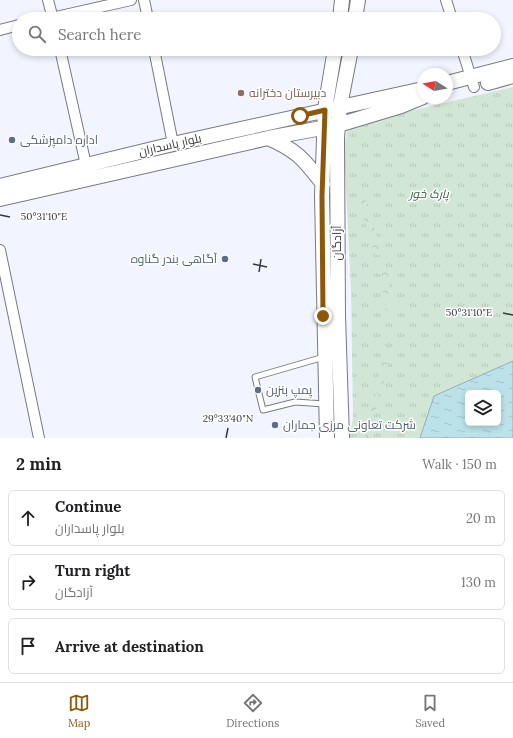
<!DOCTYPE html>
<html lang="en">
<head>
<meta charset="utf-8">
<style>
  body { margin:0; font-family:Lora,Cairo,serif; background:#f2f2f2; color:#202124 }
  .controls { position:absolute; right:12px; bottom:12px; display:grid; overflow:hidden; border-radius:6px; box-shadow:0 2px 6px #0003 }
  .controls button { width:36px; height:36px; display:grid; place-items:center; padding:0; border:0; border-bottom:1px solid #e0e0e0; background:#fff; color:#202124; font:20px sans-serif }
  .compass { position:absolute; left:417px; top:68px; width:36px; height:36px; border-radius:50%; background:#fff; box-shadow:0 2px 6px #0003; rotate:281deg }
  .stop { position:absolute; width:12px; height:12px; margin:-9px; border:3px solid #8e580a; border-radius:50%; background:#fff }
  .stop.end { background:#8e580a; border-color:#fff; box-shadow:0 1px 4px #0008 }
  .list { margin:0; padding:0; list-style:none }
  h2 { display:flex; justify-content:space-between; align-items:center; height:52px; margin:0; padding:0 16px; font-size:17px }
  h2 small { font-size:13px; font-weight:400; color:#757577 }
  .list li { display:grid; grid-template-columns:26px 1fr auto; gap:12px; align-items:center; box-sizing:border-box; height:56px; margin:0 8px 8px; padding:0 8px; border:1px solid #e0e0e0; border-radius:6px }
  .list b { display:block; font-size:15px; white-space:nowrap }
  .list p { margin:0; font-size:13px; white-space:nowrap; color:#757577 }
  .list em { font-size:13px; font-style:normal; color:#757577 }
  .icon { flex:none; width:22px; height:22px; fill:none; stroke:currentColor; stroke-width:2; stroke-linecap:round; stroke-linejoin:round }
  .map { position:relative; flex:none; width:513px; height:438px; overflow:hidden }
  .search { position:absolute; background:#fff; box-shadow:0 2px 6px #0003; left:12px; right:12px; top:12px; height:44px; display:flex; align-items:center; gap:10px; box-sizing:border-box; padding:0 14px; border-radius:22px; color:#757577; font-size:15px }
  .sheet { height:244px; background:#fff }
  nav { display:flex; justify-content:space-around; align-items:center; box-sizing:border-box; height:56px; border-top:1px solid #e0e0e0; background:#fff; font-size:11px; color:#757577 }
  nav a { display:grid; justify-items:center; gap:2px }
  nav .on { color:#8e580a }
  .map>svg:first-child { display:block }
  .grass { fill:url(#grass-tufts) }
  .forest { fill:url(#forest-crowns) }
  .water { fill:url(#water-ripples); stroke:#94afb5; fill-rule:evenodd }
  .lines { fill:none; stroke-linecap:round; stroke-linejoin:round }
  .lane-casing { stroke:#787a83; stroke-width:7 }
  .street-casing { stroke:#787a83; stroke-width:12 }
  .secondary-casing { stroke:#787a83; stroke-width:16 }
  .lane { stroke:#fff; stroke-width:5 }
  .street { stroke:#fff; stroke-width:10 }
  .secondary { stroke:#fff; stroke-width:14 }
  .route { stroke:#8e580a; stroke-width:5 }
  .ticks { fill:none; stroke:#37383c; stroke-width:1.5 }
  .education-dot { fill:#8d6e63; stroke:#fff; stroke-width:1.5 }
  .service-dot { fill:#5c6f8a; stroke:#fff; stroke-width:1.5 }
  .labels { text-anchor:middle; stroke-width:3; stroke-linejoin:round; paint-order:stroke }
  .education-label { font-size:12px; fill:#785e54; stroke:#fff; text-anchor:start }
  .service-label { font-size:12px; fill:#4e5e75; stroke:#fff; text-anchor:start }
  .street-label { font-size:12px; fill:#37383c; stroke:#fff }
  .park-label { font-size:12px; font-style:italic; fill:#355f3e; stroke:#fff }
  .ticks-label { font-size:10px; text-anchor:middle; fill:#37383c; stroke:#fff; stroke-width:3; stroke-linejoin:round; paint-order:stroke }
</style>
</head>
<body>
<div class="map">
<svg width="513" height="438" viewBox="0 0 513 438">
  <defs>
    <pattern id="grass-tufts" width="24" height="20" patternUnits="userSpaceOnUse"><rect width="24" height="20" fill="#d2e6d5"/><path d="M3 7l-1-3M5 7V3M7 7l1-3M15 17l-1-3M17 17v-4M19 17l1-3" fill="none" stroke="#b5c6b8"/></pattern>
    <pattern id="forest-crowns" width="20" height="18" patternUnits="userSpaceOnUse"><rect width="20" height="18" fill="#d2e6d5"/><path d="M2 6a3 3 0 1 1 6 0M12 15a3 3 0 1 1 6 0" fill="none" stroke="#b5c6b8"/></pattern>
    <pattern id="water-ripples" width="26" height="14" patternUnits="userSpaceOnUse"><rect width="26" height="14" fill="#bce2e9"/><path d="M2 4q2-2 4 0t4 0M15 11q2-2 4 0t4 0" fill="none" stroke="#a2c3c9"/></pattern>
  </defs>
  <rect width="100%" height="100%" fill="#f2f4ff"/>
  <path class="grass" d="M513 87V361L434 396 420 438H349L353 418 351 290 344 148 347 132 354 124Z"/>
  <path class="forest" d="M357 196H363L366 201 383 255H375Z
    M387 269 393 309 386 310 380 270Z
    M385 345 390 347 382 392 377 387Z
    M376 393 380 397 371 425 369 438H365L368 418Z"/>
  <path class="water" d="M513 361V438H420L434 396ZM468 393H498V423H468Z"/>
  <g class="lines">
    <g class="lane-casing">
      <path id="lane" d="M324 357 255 377 263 410 295 402 325 404"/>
    </g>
    <g class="street-casing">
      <path id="street" d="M48 0 53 19
        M144 0 148 19
        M446 0 452 19
        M47 19 131 0
        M0 30 19 25
        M60 49 86 165
        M154 49 173 144
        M462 49 474 87
        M0 250 39 438"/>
    </g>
    <g class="secondary-casing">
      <path id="secondary" d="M340 19 342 0
        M355 19 358 0
        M447 83 513 66
        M488 83 513 76
        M268 138C297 150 304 160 323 184
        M0 186 173 144 423 89
        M0 199 268 138 338 125 401 106 423 97
        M327 438 322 196 325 109 335 49
        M342 438 338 316 337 137 340 106 351 49"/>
    </g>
    <use href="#lane" class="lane"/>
    <use href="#street" class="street"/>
    <use href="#secondary" class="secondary"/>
  </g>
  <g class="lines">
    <path class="route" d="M300 116 325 110 322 196 323 316"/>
  </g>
  <path class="ticks" d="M0 215 10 217M253 264 267 267M259 272 261 259M503 313 513 315M226 438 228 428"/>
  <circle class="education-dot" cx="241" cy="93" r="4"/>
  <g class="service-dot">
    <circle cx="12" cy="140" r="4"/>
    <circle cx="225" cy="259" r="4"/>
    <circle cx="258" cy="390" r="4"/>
    <circle cx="275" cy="425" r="4"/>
  </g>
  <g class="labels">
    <g class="education-label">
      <text x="249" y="97">دبیرستان دخترانه</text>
    </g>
    <g class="service-label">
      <text x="20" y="144">اداره دامپزشکی</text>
      <text x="217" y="263" text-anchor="end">آگاهی بندر گناوه</text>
      <text x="266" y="394">پمپ بنزین</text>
      <text x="283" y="429">شرکت تعاونی مرزی جماران</text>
    </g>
    <g class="street-label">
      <text transform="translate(170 145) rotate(-13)" y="4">بلوار پاسداران</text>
      <text transform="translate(337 243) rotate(-90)" y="4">آزادگان</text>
    </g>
    <g class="park-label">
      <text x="429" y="198">پارک خور</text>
    </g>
  </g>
  <g class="ticks-label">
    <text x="44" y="220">50°31'10"E</text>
    <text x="469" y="316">50°31'10"E</text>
    <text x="228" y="422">29°33'40"N</text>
  </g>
</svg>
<div class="controls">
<button><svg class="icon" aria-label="layers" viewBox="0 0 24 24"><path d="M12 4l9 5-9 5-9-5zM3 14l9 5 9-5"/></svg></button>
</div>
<svg class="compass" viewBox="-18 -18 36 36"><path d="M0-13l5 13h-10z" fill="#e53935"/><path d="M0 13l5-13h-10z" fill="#757577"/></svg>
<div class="stop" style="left:300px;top:116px"></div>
<div class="stop end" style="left:323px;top:316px"></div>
<div class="search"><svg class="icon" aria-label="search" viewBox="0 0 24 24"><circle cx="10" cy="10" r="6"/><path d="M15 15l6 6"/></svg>Search here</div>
</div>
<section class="sheet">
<h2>2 min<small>Walk · 150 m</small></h2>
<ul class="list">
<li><svg class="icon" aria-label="ahead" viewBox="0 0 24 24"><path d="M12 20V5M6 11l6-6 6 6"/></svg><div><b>Continue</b><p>بلوار پاسداران</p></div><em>20 m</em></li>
<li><svg class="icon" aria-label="right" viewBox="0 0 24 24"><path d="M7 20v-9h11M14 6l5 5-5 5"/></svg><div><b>Turn right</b><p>آزادگان</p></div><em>130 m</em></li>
<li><svg class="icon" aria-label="arrive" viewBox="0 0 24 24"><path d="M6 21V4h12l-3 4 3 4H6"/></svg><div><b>Arrive at destination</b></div></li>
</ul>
</section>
<nav>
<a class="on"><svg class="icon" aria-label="map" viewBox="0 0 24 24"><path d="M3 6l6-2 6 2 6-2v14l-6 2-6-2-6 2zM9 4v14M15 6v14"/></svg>Map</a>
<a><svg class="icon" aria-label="directions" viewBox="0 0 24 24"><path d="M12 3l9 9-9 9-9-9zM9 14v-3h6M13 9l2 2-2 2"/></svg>Directions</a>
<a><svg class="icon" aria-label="saved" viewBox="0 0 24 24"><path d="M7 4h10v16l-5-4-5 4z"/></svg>Saved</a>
</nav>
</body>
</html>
